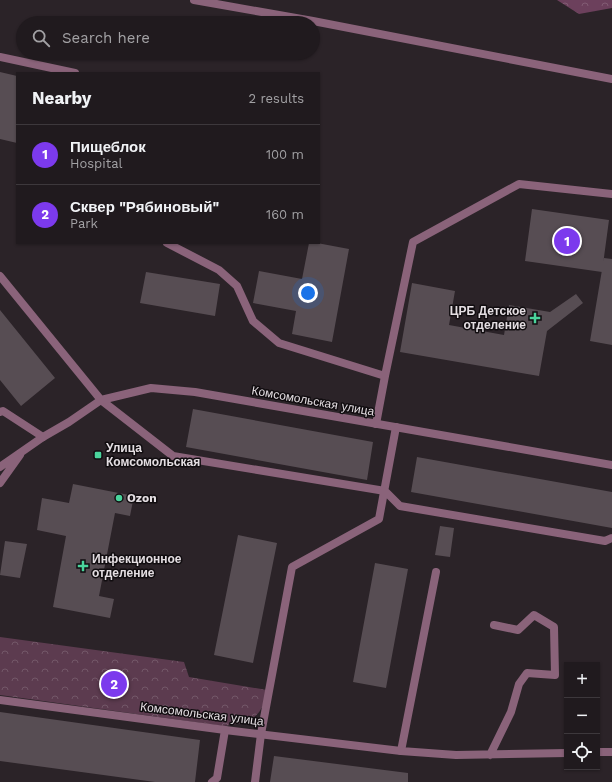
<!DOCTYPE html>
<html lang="en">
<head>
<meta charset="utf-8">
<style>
  body { margin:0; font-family:"Work Sans",sans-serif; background:#282327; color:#f1f3f6 }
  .controls { position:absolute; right:12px; bottom:12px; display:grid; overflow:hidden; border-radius:0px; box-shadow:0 1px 3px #0004 }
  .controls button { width:36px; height:36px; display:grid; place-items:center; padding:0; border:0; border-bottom:1px solid #3d383c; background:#201a1e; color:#f1f3f6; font:20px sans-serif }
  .you { position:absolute; left:308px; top:293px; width:14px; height:14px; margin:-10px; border:3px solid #fff; border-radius:50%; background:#1a73e8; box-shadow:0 0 0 6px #1a73e833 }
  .badge { display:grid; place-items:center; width:26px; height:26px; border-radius:50%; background:#7c3aed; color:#fff; font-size:13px; font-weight:700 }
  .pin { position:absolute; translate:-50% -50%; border:2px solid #fff; box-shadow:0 1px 4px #0006 }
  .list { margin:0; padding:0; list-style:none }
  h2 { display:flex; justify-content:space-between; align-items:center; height:52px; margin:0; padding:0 16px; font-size:17px }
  h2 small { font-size:13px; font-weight:400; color:#a2a1a4 }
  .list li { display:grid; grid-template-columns:26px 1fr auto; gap:12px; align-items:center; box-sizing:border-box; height:60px; padding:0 16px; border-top:1px solid #3d383c }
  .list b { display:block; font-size:15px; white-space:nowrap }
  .list p { margin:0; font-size:13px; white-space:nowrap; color:#a2a1a4 }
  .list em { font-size:13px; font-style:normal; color:#a2a1a4 }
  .icon { flex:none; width:22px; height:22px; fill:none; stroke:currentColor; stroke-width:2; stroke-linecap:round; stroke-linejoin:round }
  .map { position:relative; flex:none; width:612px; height:782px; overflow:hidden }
  .search { position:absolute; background:#201a1e; box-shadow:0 1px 3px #0004; left:16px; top:16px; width:304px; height:44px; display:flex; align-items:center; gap:10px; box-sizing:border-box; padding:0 14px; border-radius:22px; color:#a2a1a4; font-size:15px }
  .panel { position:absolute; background:#201a1e; box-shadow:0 1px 3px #0004; left:16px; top:72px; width:304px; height:172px; border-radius:0px }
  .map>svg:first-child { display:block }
  .forest { fill:url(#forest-crowns) }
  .park { fill:url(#park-crowns) }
  .building { fill:#574d53 }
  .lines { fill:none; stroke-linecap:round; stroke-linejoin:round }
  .lane { stroke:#8a637a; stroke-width:8 }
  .street { stroke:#8a637a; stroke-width:8 }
  .poi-dot { fill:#4ad49c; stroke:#110d10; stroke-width:1.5 }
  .labels { text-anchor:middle; stroke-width:3; stroke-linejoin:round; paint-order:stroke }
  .poi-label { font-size:12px; font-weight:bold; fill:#e4dee2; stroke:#110d10; text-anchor:start }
  .street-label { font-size:12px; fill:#e4dee2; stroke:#110d10 }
</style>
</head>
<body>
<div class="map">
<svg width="612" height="782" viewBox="0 0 612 782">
  <defs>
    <pattern id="forest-crowns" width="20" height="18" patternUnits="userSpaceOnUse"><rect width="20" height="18" fill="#6c405c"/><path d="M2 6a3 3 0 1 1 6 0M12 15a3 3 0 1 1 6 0" fill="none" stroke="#815b73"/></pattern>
    <pattern id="park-crowns" width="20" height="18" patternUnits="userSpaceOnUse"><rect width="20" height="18" fill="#5c3b4f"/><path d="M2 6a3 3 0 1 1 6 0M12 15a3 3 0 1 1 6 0" fill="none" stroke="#735768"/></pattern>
  </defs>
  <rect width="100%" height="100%" fill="#2b2328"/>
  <path class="forest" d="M557 0H612V8L579 14Z"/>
  <path class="park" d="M0 637 184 662 189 677 267 690C265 696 264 704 261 709 253 723 238 724 223 726L0 695Z"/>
  <path class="building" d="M0 72 17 76V143L0 139Z
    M532 209 609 220 602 272 525 261Z
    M309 243H317L349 249 332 342 292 334 296 311 253 303 259 271 302 279Z
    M604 258 612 259V345L590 341Z
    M146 272 220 284 215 316 140 303Z
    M412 283 455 291 449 325 504 335 509 305 550 312 576 294 583 303 547 331 539 376 400 352Z
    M0 310 55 378 21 406 0 380Z
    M193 409 373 442 367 480 186 447Z
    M417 457 612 492V528L411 492Z
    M73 484 134 496 130 516 115 513 99 596 114 599 110 618 53 607 66 536 37 530 42 498 69 503Z
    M440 526 454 528 450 557 435 555Z
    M238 535 277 543 253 663 214 655Z
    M5 541 27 544 20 578 0 575Z
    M375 563 408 569 386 688 353 682Z
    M0 712 200 740 195 782H155L0 761Z
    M274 756 408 773V782H270Z"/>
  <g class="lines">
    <path class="lane" d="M0 57 75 73
      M167 243 219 270 237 286 253 321 279 343 385 376
      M101 400 173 456 385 491 400 506 605 541 612 538
      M0 412 3 411 43 437
      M376 424 385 376 413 242 519 184 612 194
      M436 572 401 751 456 755 567 753
      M597 752H612
      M490 755 511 712 519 684 527 673 555 675 554 627 534 615 518 630 494 625
      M212 782 217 778 225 730
      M255 782 261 734 292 567 379 519 396 427"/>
    <path class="street" d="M194 0 313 21 612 79
      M0 276 101 400
      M0 467 43 437 69 422 101 400 151 388 195 392 612 465
      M0 483 20 455
      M0 700 225 730 401 751"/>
  </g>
  <g class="poi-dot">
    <path d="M533 312h4v4h4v4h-4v4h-4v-4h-4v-4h4z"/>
    <rect x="94" y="451" width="8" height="8" rx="2"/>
    <circle cx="119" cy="498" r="4"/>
    <path d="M81 560h4v4h4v4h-4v4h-4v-4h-4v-4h4z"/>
  </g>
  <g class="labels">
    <g class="poi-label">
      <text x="526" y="315" text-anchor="end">ЦРБ Детское<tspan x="526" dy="14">отделение</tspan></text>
      <text x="106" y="452">Улица<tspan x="106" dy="14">Комсомольская</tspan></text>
      <text x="127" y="502">Ozon</text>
      <text x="92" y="563">Инфекционное<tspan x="92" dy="14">отделение</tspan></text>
    </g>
    <g class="street-label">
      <text transform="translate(313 401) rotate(10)" y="4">Комсомольская улица</text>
      <text transform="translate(202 714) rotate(7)" y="4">Комсомольская улица</text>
    </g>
  </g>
</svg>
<div class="controls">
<button>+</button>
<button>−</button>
<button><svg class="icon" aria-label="locate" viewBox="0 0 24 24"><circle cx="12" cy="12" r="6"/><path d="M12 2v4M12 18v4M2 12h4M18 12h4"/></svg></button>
</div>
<div class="you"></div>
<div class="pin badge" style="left:567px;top:241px">1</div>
<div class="pin badge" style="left:114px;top:684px">2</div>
<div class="search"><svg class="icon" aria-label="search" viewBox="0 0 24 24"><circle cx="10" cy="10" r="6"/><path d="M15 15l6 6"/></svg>Search here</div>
<section class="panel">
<h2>Nearby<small>2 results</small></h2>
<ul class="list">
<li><span class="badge">1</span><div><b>Пищеблок</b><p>Hospital</p></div><em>100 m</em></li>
<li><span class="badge">2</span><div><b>Сквер &quot;Рябиновый&quot;</b><p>Park</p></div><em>160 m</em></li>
</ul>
</section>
</div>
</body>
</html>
